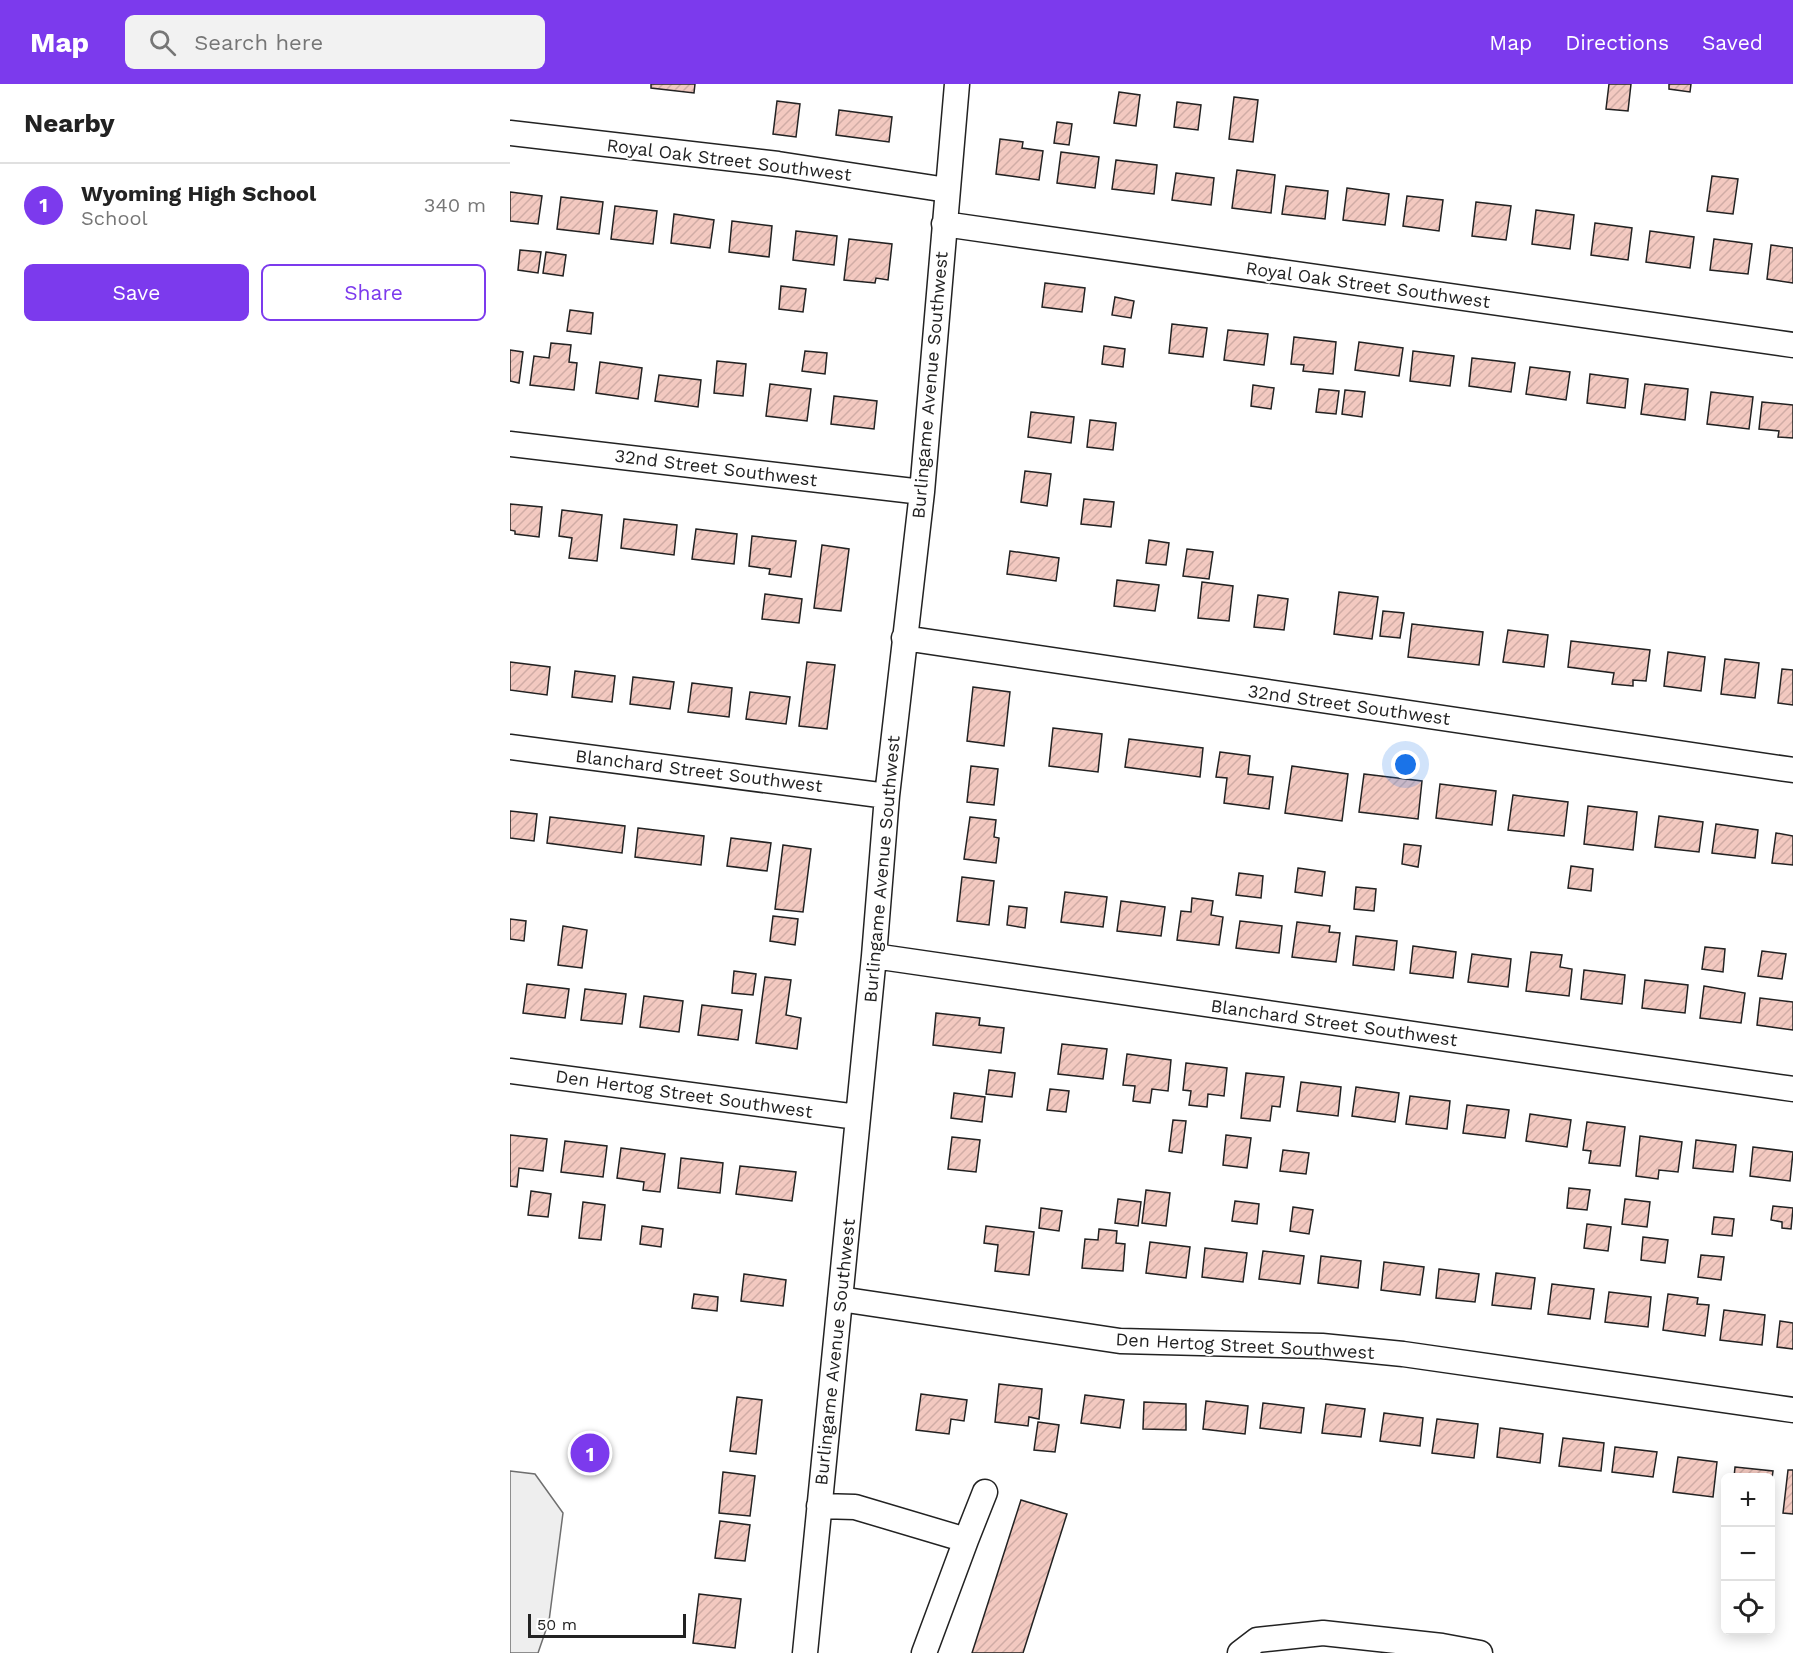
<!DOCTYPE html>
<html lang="en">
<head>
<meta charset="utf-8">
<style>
  body { margin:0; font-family:"Work Sans",sans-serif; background:#f2f2f2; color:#222 }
  .controls { position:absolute; right:18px; bottom:18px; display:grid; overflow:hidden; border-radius:9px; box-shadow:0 3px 15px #0003 }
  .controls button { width:54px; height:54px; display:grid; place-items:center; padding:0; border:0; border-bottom:2px solid #e0e0e0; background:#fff; color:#222; font:30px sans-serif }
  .scale { position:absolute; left:18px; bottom:15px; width:158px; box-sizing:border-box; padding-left:6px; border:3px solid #222; border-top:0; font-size:16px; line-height:21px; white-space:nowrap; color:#222; -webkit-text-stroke:4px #fff; paint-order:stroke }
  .you { position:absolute; left:896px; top:681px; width:21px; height:21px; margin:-15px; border:4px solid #fff; border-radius:50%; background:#1a73e8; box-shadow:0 0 0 9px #1a73e833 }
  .badge { display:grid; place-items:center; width:39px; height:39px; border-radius:50%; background:#7c3aed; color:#fff; font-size:20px; font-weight:700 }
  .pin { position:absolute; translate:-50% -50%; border:3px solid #fff; box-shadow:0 2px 6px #0006 }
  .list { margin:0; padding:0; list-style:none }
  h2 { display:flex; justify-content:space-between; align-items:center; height:78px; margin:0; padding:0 24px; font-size:26px }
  h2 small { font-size:20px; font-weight:400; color:#767676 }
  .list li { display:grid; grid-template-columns:39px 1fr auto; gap:18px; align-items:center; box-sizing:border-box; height:84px; padding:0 24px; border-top:2px solid #e0e0e0 }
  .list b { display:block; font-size:22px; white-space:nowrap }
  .list p { margin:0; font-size:20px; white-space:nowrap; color:#767676 }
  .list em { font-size:20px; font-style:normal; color:#767676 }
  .actions { display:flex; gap:12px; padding:18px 24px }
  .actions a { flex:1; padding:14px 0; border:2px solid #7c3aed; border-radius:9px; text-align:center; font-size:21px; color:#7c3aed }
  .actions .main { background:#7c3aed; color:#fff }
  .icon { flex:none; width:33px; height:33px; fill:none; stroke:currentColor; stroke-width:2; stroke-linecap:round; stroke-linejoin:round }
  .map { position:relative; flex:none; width:1283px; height:1569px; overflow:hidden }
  header { display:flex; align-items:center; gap:36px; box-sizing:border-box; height:84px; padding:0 30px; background:#7c3aed; color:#fff }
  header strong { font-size:28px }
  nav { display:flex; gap:33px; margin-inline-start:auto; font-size:21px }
  .search { width:420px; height:54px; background:#f2f2f2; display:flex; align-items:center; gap:15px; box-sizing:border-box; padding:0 21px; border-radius:9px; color:#767676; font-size:22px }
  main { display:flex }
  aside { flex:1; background:#fff }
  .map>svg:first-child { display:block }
  .green { fill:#eee; stroke:#6f6f6f; stroke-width:1.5 }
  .building { fill:url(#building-hatch); stroke:#222; stroke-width:1.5 }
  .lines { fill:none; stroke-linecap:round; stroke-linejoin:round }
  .minor-casing { stroke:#222; stroke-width:27 }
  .minor { stroke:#fff; stroke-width:24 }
  .labels { text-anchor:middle; stroke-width:4.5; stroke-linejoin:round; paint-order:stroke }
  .street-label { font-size:18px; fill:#222; stroke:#fff }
</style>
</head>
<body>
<header>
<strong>Map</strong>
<div class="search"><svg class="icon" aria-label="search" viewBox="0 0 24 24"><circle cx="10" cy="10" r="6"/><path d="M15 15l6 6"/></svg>Search here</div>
<nav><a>Map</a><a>Directions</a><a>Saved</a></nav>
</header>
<main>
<aside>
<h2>Nearby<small></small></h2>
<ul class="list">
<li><span class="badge">1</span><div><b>Wyoming High School</b><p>School</p></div><em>340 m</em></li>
</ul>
<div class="actions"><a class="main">Save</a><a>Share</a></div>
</aside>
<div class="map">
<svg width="1283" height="1569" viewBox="0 0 1283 1569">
  <defs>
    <pattern id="building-hatch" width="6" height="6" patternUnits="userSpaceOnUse" patternTransform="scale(1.5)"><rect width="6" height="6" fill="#f3c9c0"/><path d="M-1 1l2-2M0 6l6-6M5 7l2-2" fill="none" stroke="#d0aca5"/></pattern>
  </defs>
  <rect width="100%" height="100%" fill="#fff"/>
  <path class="green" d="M0 1387 25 1390 53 1429 39 1537 28 1569H0Z"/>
  <path class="building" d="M141 0H185L184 9 141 4Z
    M1099 0H1121L1118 27 1096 25Z
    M1159 0H1181L1180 8 1159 5Z
    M609 8 630 11 626 42 604 39Z
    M724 13 748 16 743 58 719 55Z
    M267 17 290 20 286 53 263 50Z
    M667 18 691 21 688 46 664 43Z
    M329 26 382 33 379 58 326 51Z
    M547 38 562 40 559 61 544 59Z
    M490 55 513 58 512 64 533 67 529 96 486 90Z
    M551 68 589 73 585 104 547 99Z
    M606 76 647 81 644 110 602 105Z
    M727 86 765 91 761 129 722 124Z
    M666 89 704 94 701 121 662 116Z
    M1202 92 1228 95 1223 130 1197 127Z
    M776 102 818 107 815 135 772 130Z
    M837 104 879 110 875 141 833 136Z
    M0 108 32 112 28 140 0 137Z
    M897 112 933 116 929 147 893 142Z
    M51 113 93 118 89 150 47 145Z
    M966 118 1001 122 996 156 962 152Z
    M105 122 147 127 143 160 101 155Z
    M1026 126 1064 131 1060 165 1022 160Z
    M164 130 204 136 200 164 161 159Z
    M222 137 262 142 259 173 219 168Z
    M1085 139 1122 144 1118 176 1081 171Z
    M286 147 327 152 324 181 283 176Z
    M1140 147 1184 153 1180 184 1136 178Z
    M339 155 382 160 378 196 366 194 365 199 334 196Z
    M1204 155 1242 160 1238 190 1200 186Z
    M1261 161 1283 164V199L1257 195Z
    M10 166 31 168 28 189 8 186Z
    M36 168 56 171 53 192 33 189Z
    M535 199 575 204 572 228 532 223Z
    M271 202 296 205 293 228 269 225Z
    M605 213 624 217 621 234 602 231Z
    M60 226 83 229 81 250 57 247Z
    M662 240 697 244 693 273 659 269Z
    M718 246 758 250 754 281 714 276Z
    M784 253 826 258 823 290 793 287 794 281 781 280Z
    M849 258 893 264 889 292 845 286Z
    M41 259 61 261 59 278 67 279 64 306 20 301 24 272 39 274Z
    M594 262 615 265 613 283 592 280Z
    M0 266 13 268 9 299 0 297Z
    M295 267 317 269 315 290 292 287Z
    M903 267 944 272 940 302 900 297Z
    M962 274 1005 279 1001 308 959 302Z
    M207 277 236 280 233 312 204 309Z
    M90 278 132 284 128 315 86 309Z
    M1020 283 1060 288 1056 316 1016 310Z
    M1080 290 1118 295 1115 324 1077 319Z
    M149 291 191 296 188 323 145 317Z
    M260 300 301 305 297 337 256 332Z
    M1135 300 1178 305 1175 336 1131 330Z
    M743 301 764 304 761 325 741 322Z
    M809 305 829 307 826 330 806 328Z
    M835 306 855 308 852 333 832 330Z
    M1201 308 1243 313 1239 345 1197 340Z
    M324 312 367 317 364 345 321 340Z
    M1252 318 1283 321V354L1268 353 1269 347 1249 345Z
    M521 328 564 333 561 359 518 353Z
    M580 336 606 339 603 366 577 363Z
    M515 387 541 390 537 422 511 418Z
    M574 415 604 418 601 443 571 440Z
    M0 420 32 423 29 453 5 450V447L0 446Z
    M52 426 92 431 87 477 59 474 62 454 49 452Z
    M114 435 167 441 164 471 111 464Z
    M186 445 227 450 224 480 182 475Z
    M242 452 286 457 281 493 259 490 260 485 239 482Z
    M639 456 659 459 656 481 636 479Z
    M312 461 339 465 331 527 304 524Z
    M677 465 703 468 699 495 673 492Z
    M500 467 549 474 546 497 497 490Z
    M607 496 649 501 645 527 604 522Z
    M692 498 723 502 719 537 688 534Z
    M829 508 868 513 862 555 824 550Z
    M255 510 292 515 289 539 252 535Z
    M748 511 778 515 774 546 744 543Z
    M873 527 894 529 890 554 870 552Z
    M902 540 973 548 969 581 898 573Z
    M998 546 1038 551 1034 583 993 578Z
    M1061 557 1140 566 1136 597 1123 596V602L1102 600 1104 589 1058 583Z
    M1158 568 1195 573 1191 607 1154 602Z
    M1215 575 1249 579 1245 614 1211 610Z
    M0 578 40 583 37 611 0 606Z
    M297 578 325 581 317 645 289 642Z
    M1272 585 1283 586V621L1268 619Z
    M65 587 105 592 102 618 62 613Z
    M123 593 164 598 160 625 120 620Z
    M182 599 222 604 219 633 178 628Z
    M463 603 500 608 494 662 457 657Z
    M240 608 280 613 276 640 236 635Z
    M543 644 592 650 588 688 539 682Z
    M619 655 693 664 690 693 615 683Z
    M710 668 740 672 738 690 763 693 759 725 714 719 717 694 706 693Z
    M461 682 488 685 484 721 457 718Z
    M782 682 838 690 832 737 775 729Z
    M854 690 912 697 908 735 849 728Z
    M930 700 986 707 982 741 926 734Z
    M1003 711 1058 718 1054 752 998 746Z
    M1078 722 1127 728 1123 766 1074 760Z
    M0 727 27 730 24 757 0 754Z
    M1149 732 1193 738 1189 768 1145 763Z
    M40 733 115 742 112 769 37 759Z
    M460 733 486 736 484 753 489 754 486 779 454 775Z
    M1206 740 1248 746 1245 774 1202 769Z
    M128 744 194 752 191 781 125 773Z
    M1266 749 1283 752V781L1262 779Z
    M221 754 261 759 257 787 217 782Z
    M894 760 911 762 908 783 892 780Z
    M273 761 301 765 293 828 265 825Z
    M1061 782 1083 785 1081 807 1058 804Z
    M788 784 815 788 812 812 785 808Z
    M729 789 753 792 751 814 726 811Z
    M452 793 484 797 479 841 447 837Z
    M846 803 866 805 864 827 844 825Z
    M555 808 597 813 593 843 551 838Z
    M682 814 703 817 701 831 713 833 709 861 667 856 671 827 681 828Z
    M611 817 655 823 651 852 607 847Z
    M499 822 517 824 515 844 497 841Z
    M263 832 288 835 285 861 260 857Z
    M0 835 16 837 14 857 0 855Z
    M730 837 772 842 769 869 726 864Z
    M787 838 820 842 819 848 830 849 826 878 782 873Z
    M53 842 77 846 72 884 48 881Z
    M846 852 887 857 884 886 843 881Z
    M903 862 946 868 943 894 900 889Z
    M1195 863 1215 865 1213 888 1192 885Z
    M1252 867 1276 870 1272 895 1248 892Z
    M1021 868 1052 871 1050 883 1062 885 1059 912 1016 907Z
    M962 870 1001 875 998 903 958 898Z
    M1074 886 1115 891 1112 920 1071 915Z
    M224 887 246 890 243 911 222 909Z
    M255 893 281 896 276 931 291 934 287 965 246 959Z
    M1135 896 1178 901 1175 929 1132 924Z
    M17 900 59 905 55 934 13 929Z
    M1194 902 1235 909 1231 939 1190 934Z
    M75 905 116 910 112 940 71 936Z
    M134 912 173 917 169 948 130 943Z
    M1250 914 1283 918V946L1247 941Z
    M192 921 232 926 228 956 188 951Z
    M426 929 470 934 469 941 494 944 491 969 423 961Z
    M552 960 597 965 593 995 548 990Z
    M617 970 661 976 658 1007 642 1005 640 1019 623 1017 625 1002 613 1001Z
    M676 979 717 984 714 1012 698 1010 697 1023 679 1021 681 1007 673 1006Z
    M479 986 505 989 502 1013 476 1010Z
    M736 989 774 993 770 1023 762 1022 760 1037 731 1034Z
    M791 998 831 1003 828 1032 787 1027Z
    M846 1003 889 1009 885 1038 842 1032Z
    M540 1005 559 1007 556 1028 537 1026Z
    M444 1009 475 1013 472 1038 441 1034Z
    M900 1012 940 1017 937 1045 896 1040Z
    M957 1021 999 1026 995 1054 953 1049Z
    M1020 1030 1061 1036 1057 1063 1016 1057Z
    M663 1036 676 1037 672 1069 659 1067Z
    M1077 1038 1115 1043 1110 1082 1079 1079 1081 1067 1073 1066Z
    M0 1051 37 1055 33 1087 9 1084 7 1103 0 1102Z
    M716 1051 741 1054 737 1084 713 1081Z
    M1130 1052 1172 1058 1168 1088 1149 1086 1148 1095 1126 1092Z
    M442 1053 470 1056 466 1088 438 1085Z
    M1186 1056 1226 1061 1223 1088 1183 1084Z
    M55 1057 97 1062 93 1093 51 1088Z
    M1243 1063 1283 1068 1280 1097 1240 1092Z
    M111 1064 155 1070 150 1108 133 1106 134 1098 107 1094Z
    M773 1066 799 1069 796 1090 770 1087Z
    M171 1074 213 1079 210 1109 168 1104Z
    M230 1082 286 1088 282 1117 226 1110Z
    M1059 1104 1080 1106 1077 1126 1057 1124Z
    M636 1106 660 1109 656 1142 632 1139Z
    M21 1107 41 1110 38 1133 18 1131Z
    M608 1115 631 1118 628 1142 605 1139Z
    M1115 1115 1140 1118 1137 1143 1112 1140Z
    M725 1117 749 1120 747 1140 722 1137Z
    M73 1118 95 1121 91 1156 69 1154Z
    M1263 1122 1283 1124 1281 1145 1272 1144V1138L1261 1136Z
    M783 1123 803 1126 799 1150 780 1147Z
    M531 1124 552 1127 549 1147 529 1144Z
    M1204 1133 1224 1135 1222 1152 1202 1150Z
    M1077 1140 1101 1143 1098 1167 1074 1164Z
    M132 1142 153 1145 151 1163 130 1160Z
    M476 1142 524 1148 519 1191 485 1187 488 1161 474 1159Z
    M589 1145 607 1147 606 1159 615 1160 613 1187 572 1184 575 1155 588 1156Z
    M1133 1153 1158 1156 1155 1179 1131 1176Z
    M640 1158 680 1163 676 1194 636 1189Z
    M695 1164 737 1169 733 1198 692 1193Z
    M753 1167 794 1172 790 1200 749 1195Z
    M1191 1171 1214 1173 1211 1196 1188 1193Z
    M811 1172 851 1177 848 1204 808 1199Z
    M874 1178 914 1183 910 1211 871 1206Z
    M929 1185 969 1190 965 1218 926 1214Z
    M986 1189 1025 1194 1021 1225 982 1221Z
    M234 1190 276 1196 273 1222 231 1217Z
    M1042 1200 1084 1205 1080 1235 1038 1230Z
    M1099 1208 1141 1213 1138 1243 1095 1238Z
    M184 1210 208 1213 207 1227 182 1224Z
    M1158 1210 1188 1214 1187 1220 1199 1221 1195 1252 1153 1246Z
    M1214 1226 1255 1231 1252 1261 1210 1256Z
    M1270 1237 1283 1239V1265L1267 1263Z
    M489 1300 532 1305 529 1335 519 1333 518 1342 485 1338Z
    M411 1310 457 1316 454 1337 441 1335 439 1350 406 1346Z
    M575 1311 614 1316 610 1344 571 1339Z
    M227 1313 252 1316 246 1370 220 1367Z
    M696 1317 738 1322 735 1350 693 1345Z
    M634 1318 676 1320V1346L633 1345Z
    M753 1319 794 1324 791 1349 750 1344Z
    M816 1320 855 1325 851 1353 812 1349Z
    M874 1329 913 1334 910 1362 870 1357Z
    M927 1335 968 1340 964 1374 922 1369Z
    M528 1338 549 1341 545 1368 524 1366Z
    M990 1344 1033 1350 1030 1379 987 1373Z
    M1053 1354 1094 1359 1091 1387 1049 1382Z
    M1105 1363 1147 1368 1143 1393 1102 1388Z
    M1168 1373 1207 1378 1203 1413 1163 1408Z
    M1225 1383 1263 1387 1260 1409V1394H1224Z
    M1278 1386H1283V1430L1273 1429Z
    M213 1388 245 1392 240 1432 209 1429Z
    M511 1416 557 1430 513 1569H462Z
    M210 1437 240 1441 235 1477 205 1474Z
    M189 1510 231 1515 225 1564 183 1559Z"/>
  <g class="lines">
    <g class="minor-casing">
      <path id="minor" d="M0 49 268 80 437 106
        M434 140 1283 261
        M0 360 412 408
        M394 554 1283 686
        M0 663 377 712
        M364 872 1283 1005
        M0 987 347 1033
        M330 1215 610 1257 812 1262 893 1270 1283 1326
        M309 1422 345 1423 456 1456 414 1569
        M456 1456 475 1408
        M295 1569 364 872 377 712 412 408 447 0
        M730 1569 747 1556 813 1549 932 1562 970 1569"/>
    </g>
    <use href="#minor" class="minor"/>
  </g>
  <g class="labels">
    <g class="street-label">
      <text transform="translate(219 76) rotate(7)" y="6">Royal Oak Street Southwest</text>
      <text transform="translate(858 201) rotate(8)" y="6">Royal Oak Street Southwest</text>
      <text transform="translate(420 301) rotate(-85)" y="6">Burlingame Avenue Southwest</text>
      <text transform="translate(206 384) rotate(7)" y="6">32nd Street Southwest</text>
      <text transform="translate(839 621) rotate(8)" y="6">32nd Street Southwest</text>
      <text transform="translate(189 687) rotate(7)" y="6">Blanchard Street Southwest</text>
      <text transform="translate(372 785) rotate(-85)" y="6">Burlingame Avenue Southwest</text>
      <text transform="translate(824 939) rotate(8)" y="6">Blanchard Street Southwest</text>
      <text transform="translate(174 1010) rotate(8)" y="6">Den Hertog Street Southwest</text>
      <text transform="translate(735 1262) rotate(3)" y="6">Den Hertog Street Southwest</text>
      <text transform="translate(325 1268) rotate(-84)" y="6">Burlingame Avenue Southwest</text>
    </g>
  </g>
</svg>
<div class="controls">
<button>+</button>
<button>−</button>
<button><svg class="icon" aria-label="locate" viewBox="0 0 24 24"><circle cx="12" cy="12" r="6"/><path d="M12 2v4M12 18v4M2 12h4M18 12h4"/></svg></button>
</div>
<div class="scale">50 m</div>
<div class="you"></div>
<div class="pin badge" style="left:80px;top:1369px">1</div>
</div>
</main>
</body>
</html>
